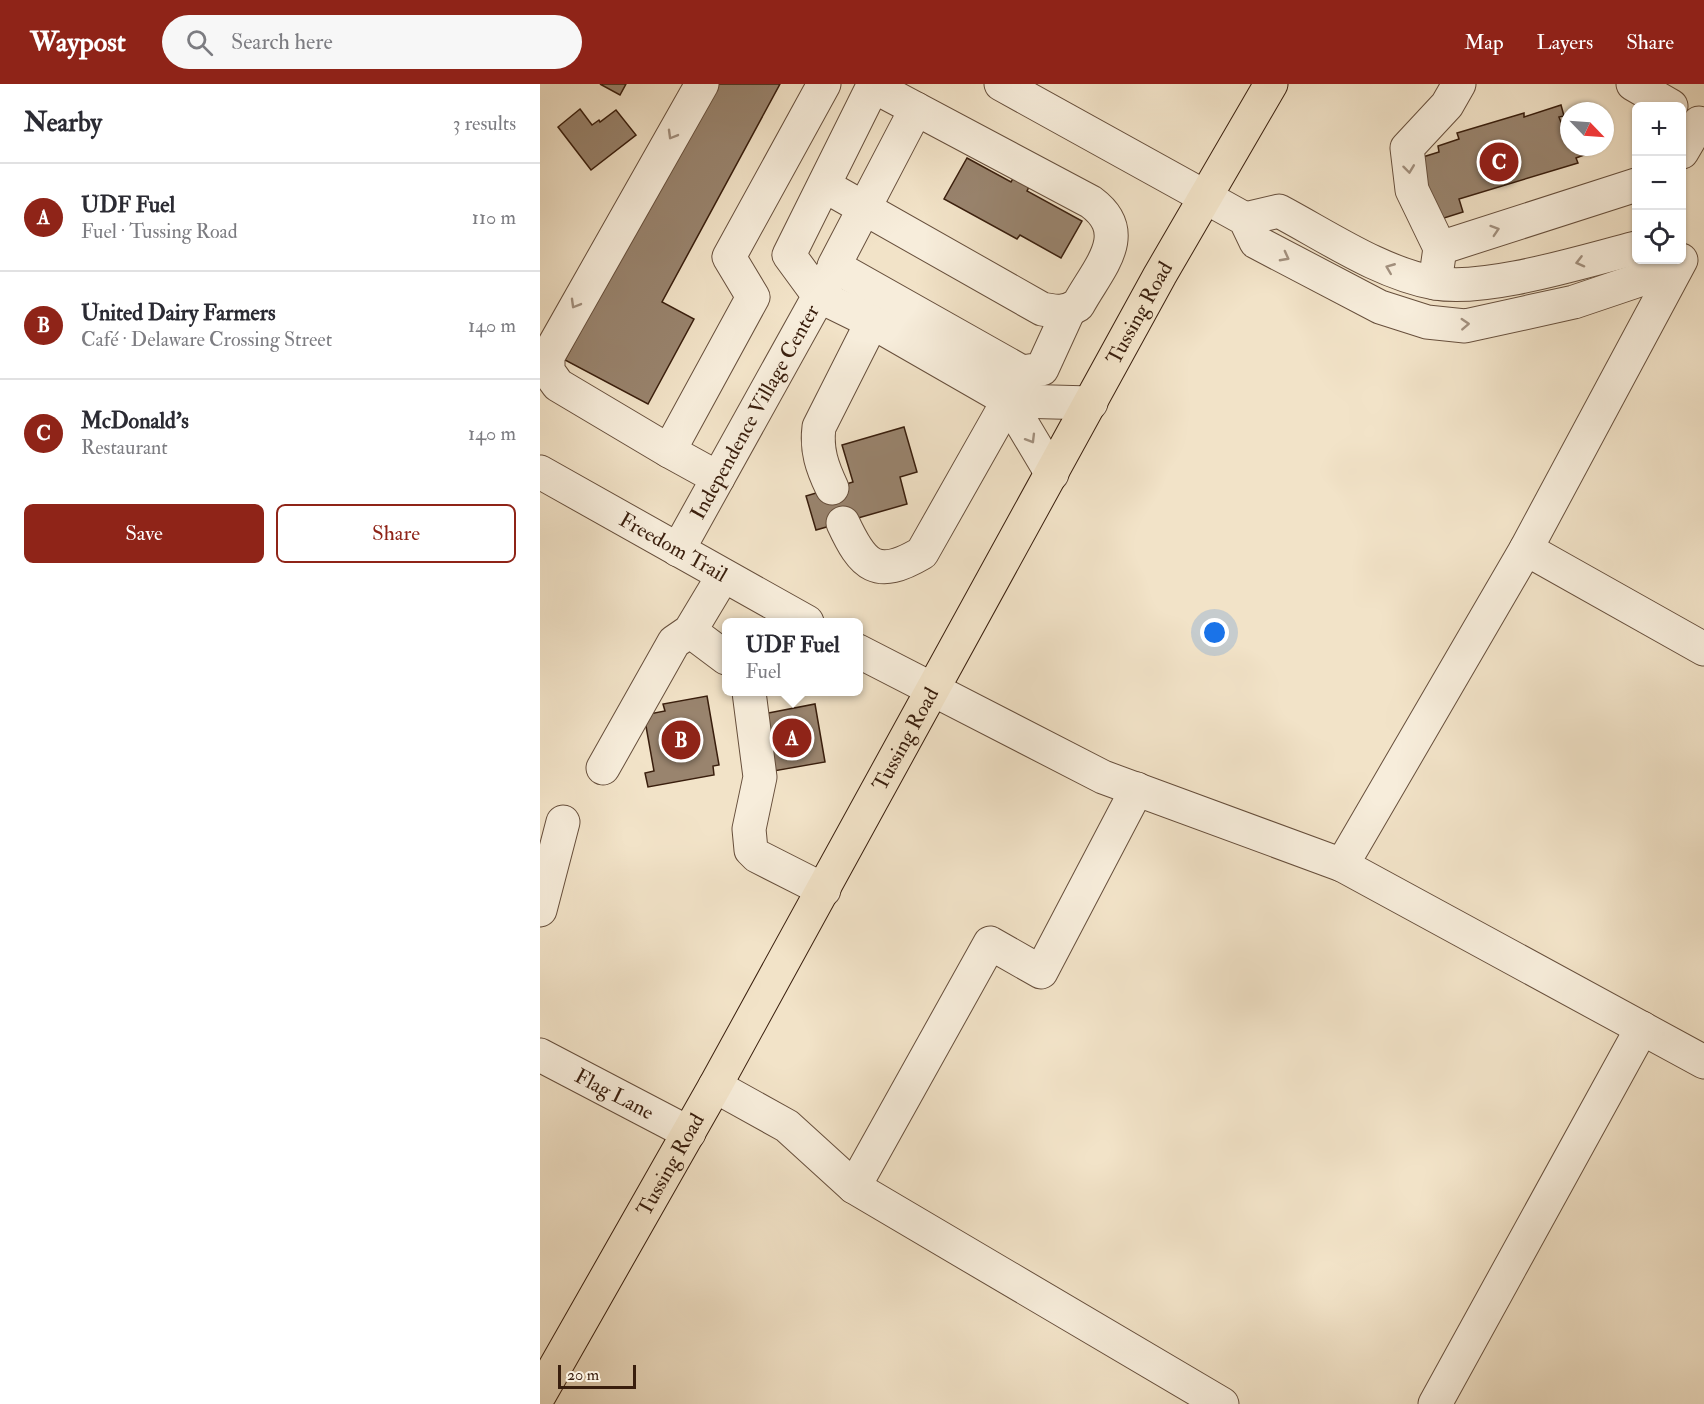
<!DOCTYPE html>
<html lang="en">
<head>
<meta charset="utf-8">
<style>
  body { margin:0; font-family:"IM FELL Double Pica",serif; background:#f7f7f7; color:#2b2b33 }
  .controls { position:absolute; right:18px; top:18px; display:grid; overflow:hidden; border-radius:9px; box-shadow:0 2px 4px #0004 }
  .controls button { width:54px; height:54px; display:grid; place-items:center; padding:0; border:0; border-bottom:2px solid #e1e1e2; background:#fff; color:#2b2b33; font:30px sans-serif }
  .compass { position:absolute; left:1020px; top:18px; width:54px; height:54px; border-radius:50%; background:#fff; box-shadow:0 2px 4px #0004; rotate:115deg }
  .scale { position:absolute; left:18px; bottom:15px; width:78px; box-sizing:border-box; padding-left:6px; border:3px solid #391e0d; border-top:0; font-size:16px; line-height:21px; white-space:nowrap; color:#391e0d; -webkit-text-stroke:4px #f7eddb; paint-order:stroke }
  .you { position:absolute; left:675px; top:549px; width:21px; height:21px; margin:-15px; border:4px solid #fff; border-radius:50%; background:#1a73e8; box-shadow:0 0 0 9px #1a73e833 }
  .badge { display:grid; place-items:center; width:39px; height:39px; border-radius:50%; background:#8f2418; color:#fff; font-size:20px; font-weight:700 }
  .pin { position:absolute; translate:-50% -50%; border:3px solid #fff; box-shadow:0 2px 6px #0006 }
  .popup { position:absolute; left:182px; top:534px; width:141px; height:78px; box-sizing:border-box; display:grid; place-content:center; border-radius:9px; background:#fff; filter:drop-shadow(0 2px 4px #0005); font-size:20px; white-space:nowrap; color:#7c7c81 }
  .popup b { font-size:22px; color:#2b2b33 }
  .popup::after { content:''; position:absolute; left:50%; top:100%; margin-left:-12px; border:12px solid transparent; border-top-color:#fff }
  .list { margin:0; padding:0; list-style:none }
  h2 { display:flex; justify-content:space-between; align-items:center; height:78px; margin:0; padding:0 24px; font-size:26px }
  h2 small { font-size:20px; font-weight:400; color:#7c7c81 }
  .list li { display:grid; grid-template-columns:39px 1fr auto; gap:18px; align-items:center; box-sizing:border-box; height:108px; padding:0 24px; border-top:2px solid #e1e1e2 }
  .list b { display:block; font-size:22px; white-space:nowrap }
  .list p { margin:0; font-size:20px; white-space:nowrap; color:#7c7c81 }
  .list em { font-size:20px; font-style:normal; color:#7c7c81 }
  .actions { display:flex; gap:12px; padding:18px 24px }
  .actions a { flex:1; padding:14px 0; border:2px solid #8f2418; border-radius:9px; text-align:center; font-size:21px; color:#8f2418 }
  .actions .main { background:#8f2418; color:#fff }
  .icon { flex:none; width:33px; height:33px; fill:none; stroke:currentColor; stroke-width:2; stroke-linecap:round; stroke-linejoin:round }
  .map { position:relative; flex:none; width:1164px; height:1320px; overflow:hidden }
  header { display:flex; align-items:center; gap:36px; box-sizing:border-box; height:84px; padding:0 30px; background:#8f2418; color:#fff }
  header strong { font-size:28px }
  nav { display:flex; gap:33px; margin-inline-start:auto; font-size:21px }
  .search { width:420px; height:54px; background:#f7f7f7; display:flex; align-items:center; gap:15px; box-sizing:border-box; padding:0 21px; border-radius:33px; color:#7c7c81; font-size:22px }
  main { display:flex }
  aside { flex:1; background:#fff }
  .map>svg:first-child { display:block }
  .building { fill:#99846e; stroke:#391e0d; stroke-width:1.5 }
  .lines { fill:none; stroke-linecap:round; stroke-linejoin:round }
  .minor-casing { stroke:#674f3c; stroke-width:35 }
  .major-casing { stroke:#391e0d; stroke-width:35 }
  .minor { stroke:#f7eddb; stroke-width:33 }
  .major { stroke:#f2e3c8; stroke-width:33 }
  .oneway { stroke:#a2907e }
  .labels { text-anchor:middle; stroke-width:4.5; stroke-linejoin:round; paint-order:stroke }
  .street-label { font-size:21px; fill:#391e0d; stroke:#f7eddb }
</style>
</head>
<body>
<header>
<strong>Waypost</strong>
<div class="search"><svg class="icon" aria-label="search" viewBox="0 0 24 24"><circle cx="10" cy="10" r="6"/><path d="M15 15l6 6"/></svg>Search here</div>
<nav><a>Map</a><a>Layers</a><a>Share</a></nav>
</header>
<main>
<aside>
<h2>Nearby<small>3 results</small></h2>
<ul class="list">
<li><span class="badge">A</span><div><b>UDF Fuel</b><p>Fuel · Tussing Road</p></div><em>110 m</em></li>
<li><span class="badge">B</span><div><b>United Dairy Farmers</b><p>Café · Delaware Crossing Street</p></div><em>140 m</em></li>
<li><span class="badge">C</span><div><b>McDonald's</b><p>Restaurant</p></div><em>140 m</em></li>
</ul>
<div class="actions"><a class="main">Save</a><a>Share</a></div>
</aside>
<div class="map">
<svg width="1164" height="1320" viewBox="0 0 1164 1320">
  <rect width="100%" height="100%" fill="#f2e3c8"/>
  <filter id="stains"><feTurbulence type="fractalNoise" baseFrequency=".00333" numOctaves="4"/><feColorMatrix values="0 0 0 0 .2 0 0 0 0 .09 0 0 0 0 .02 0 0 0 .5 -.17"/></filter>
  <radialGradient id="worn" r=".72"><stop offset=".6" stop-color="#630" stop-opacity="0"/><stop offset="1" stop-color="#630" stop-opacity=".3"/></radialGradient>
  <path class="building" d="M60 0H86L80 11Z
    M175 0H240L122 218 154 235 108 320 25 276Z
    M1021 21 1024 32 1019 33 1021 38 1029 35V63H1041L1044 71 1036 74 1038 79 919 115 923 128 901 135 895 131 880 78 883 73 899 68 898 62 919 55 917 49 984 29V33Z
    M40 25 52 41 59 36 60 38 76 26 96 51 51 86 18 43Z
    M427 74 471 98 475 91 491 99 487 107 542 137 521 174 480 151 477 155 404 115Z
    M364 343 377 388 360 393 367 420 276 446 266 412 313 398 302 361Z
    M167 612 179 681 173 682 174 691 108 703 105 689 114 687 104 631 125 627 123 620Z
    M275 620 285 678 228 688 218 631Z"/>
  <g class="lines">
    <g class="minor-casing">
      <g id="minor">
        <path d="M461 0 705 135 716 158 840 223 887 238 925 242 1034 218 1114 191 1122 176"/>
        <path d="M1093 0 1131 22"/>
        <path d="M376 25 294 182 482 288 502 285 529 226"/>
        <path d="M1142 68 1159 39"/>
        <path d="M285 102 502 225C516 228 525 229 538 221 558 184 594 150 551 118L333 2"/>
        <path d="M705 135 739 127C788 153 840 189 895 199 947 208 1044 177 1096 164"/>
        <path d="M900 164 1096 101"/>
        <path d="M1141 176 986 465 802 781 1164 978"/>
        <path d="M289 192 279 212 332 238 473 319 478 333 512 390"/>
        <path d="M895 199 900 164 872 106 867 64 907 21 919 0"/>
        <path d="M473 319 475 317 551 319"/>
        <path d="M129 367 18 301 8 287V272L162 0"/>
        <path id="s1" d="M0 388 267 538"/>
        <path d="M178 394 129 367 213 213 189 173 284 0"/>
        <path d="M292 404C282 383 276 366 279 343L332 238"/>
        <path d="M303 439C323 482 336 496 382 469L468 317"/>
        <path d="M986 465 1164 565"/>
        <path id="s2" d="M138 466 279 212 249 171 334 0"/>
        <path d="M150 547 186 574"/>
        <path d="M318 567 563 693 802 781"/>
        <path d="M209 608 220 693 209 745 211 766 217 772 284 806"/>
        <path d="M63 684 134 558 150 547 183 492"/>
        <path d="M0 826 23 738"/>
        <path id="s3" d="M0 971 149 1049"/>
        <path d="M175 1002 247 1042 314 1103 682 1320"/>
        <path d="M314 1103 450 859 501 888 597 705"/>
        <path d="M895 1320 1102 944"/>
      </g>
    </g>
    <g class="major-casing">
      <g id="major">
        <path id="s4" d="M0 1310 175 1002 620 191 731 0"/>
      </g>
    </g>
    <use href="#minor" class="minor"/>
    <use href="#major" class="major"/>
  </g>
  <defs><path id="oneway-chevron" d="M-2-3.5L2.5 0L-2 3.5" fill="none" stroke-width="1.6" stroke-linecap="round" stroke-linejoin="round" transform="scale(1.5)"/></defs>
  <g class="oneway">
    <use href="#oneway-chevron" transform="translate(132 51) rotate(120)"/>
    <use href="#oneway-chevron" transform="translate(869 85) rotate(83)"/>
    <use href="#oneway-chevron" transform="translate(955 146) rotate(-18)"/>
    <use href="#oneway-chevron" transform="translate(745 173) rotate(28)"/>
    <use href="#oneway-chevron" transform="translate(1040 178) rotate(166)"/>
    <use href="#oneway-chevron" transform="translate(850 184) rotate(-158)"/>
    <use href="#oneway-chevron" transform="translate(35 220) rotate(120)"/>
    <use href="#oneway-chevron" transform="translate(925 240) rotate(-3)"/>
    <use href="#oneway-chevron" transform="translate(491 355) rotate(59)"/>
  </g>
  <g class="labels">
    <g class="street-label">
      <text dy="7" stroke="none"><textPath href="#s4" startOffset="1236">Tussing Road</textPath></text>
      <text dy="7" stroke="none"><textPath href="#s2" startOffset="158">Independence Village Center</textPath></text>
      <text dy="7" stroke="none"><textPath href="#s1" startOffset="153">Freedom Trail</textPath></text>
      <text dy="7" stroke="none"><textPath href="#s4" startOffset="750">Tussing Road</textPath></text>
      <text dy="7" stroke="none"><textPath href="#s3" startOffset="84">Flag Lane</textPath></text>
      <text dy="7" stroke="none"><textPath href="#s4" startOffset="264">Tussing Road</textPath></text>
    </g>
  </g>
  <rect width="100%" height="100%" filter="url(#stains)"/>
  <rect width="100%" height="100%" fill="url(#worn)"/>
</svg>
<div class="controls">
<button>+</button>
<button>−</button>
<button><svg class="icon" aria-label="locate" viewBox="0 0 24 24"><circle cx="12" cy="12" r="6"/><path d="M12 2v4M12 18v4M2 12h4M18 12h4"/></svg></button>
</div>
<svg class="compass" viewBox="-18 -18 36 36"><path d="M0-13l5 13h-10z" fill="#e53935"/><path d="M0 13l5-13h-10z" fill="#7c7c81"/></svg>
<div class="scale">20 m</div>
<div class="you"></div>
<div class="pin badge" style="left:252px;top:654px">A</div>
<div class="popup"><b>UDF Fuel</b>Fuel</div>
<div class="pin badge" style="left:141px;top:656px">B</div>
<div class="pin badge" style="left:959px;top:78px">C</div>
</div>
</main>
</body>
</html>
